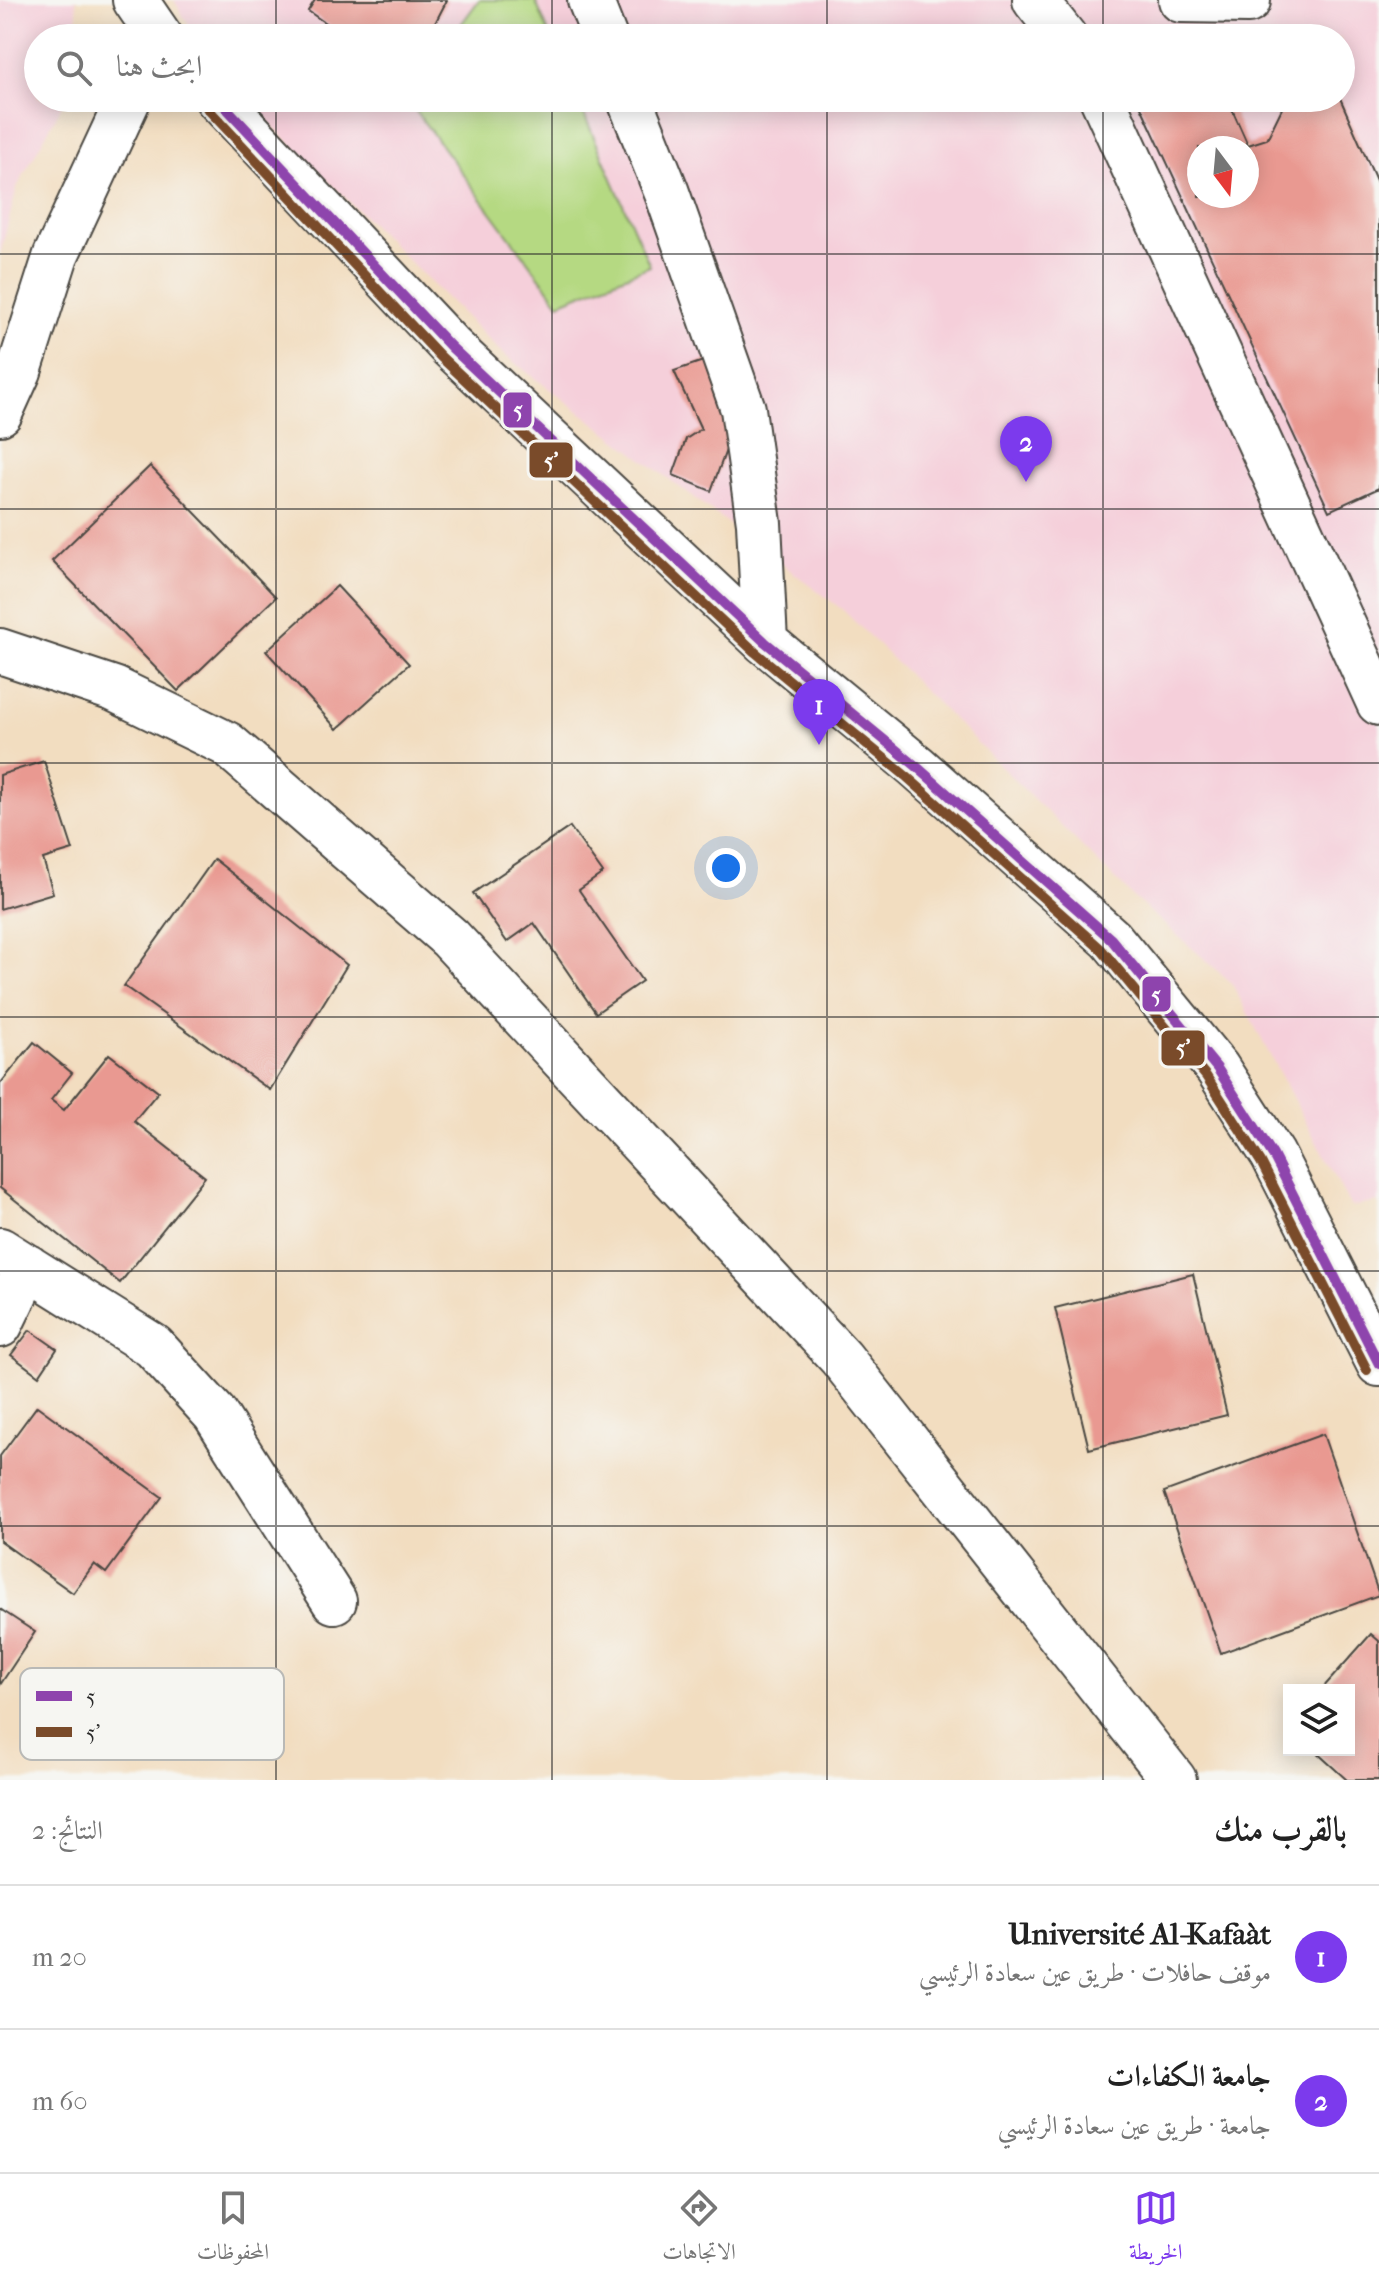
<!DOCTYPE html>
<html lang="ar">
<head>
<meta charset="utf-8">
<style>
  body { margin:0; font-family:"IM FELL French Canon",Amiri,serif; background:#f2f2f2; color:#222; direction:rtl }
  .controls { position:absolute; right:24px; bottom:24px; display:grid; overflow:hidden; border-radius:0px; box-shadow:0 4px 20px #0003 }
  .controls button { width:72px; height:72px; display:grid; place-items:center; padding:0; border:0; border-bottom:2px solid #e0e0e0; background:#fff; color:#222; font:40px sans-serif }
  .compass { position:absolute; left:1187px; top:136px; width:72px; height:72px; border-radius:50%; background:#fff; box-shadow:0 4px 20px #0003; rotate:164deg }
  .you { position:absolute; left:726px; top:868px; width:28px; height:28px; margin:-20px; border:6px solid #fff; border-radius:50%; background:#1a73e8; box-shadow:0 0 0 12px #1a73e833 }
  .badge { display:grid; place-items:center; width:52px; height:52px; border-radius:50%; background:#7c3aed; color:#fff; font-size:26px; font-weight:700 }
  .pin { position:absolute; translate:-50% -66px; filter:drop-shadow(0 2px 4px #0008) }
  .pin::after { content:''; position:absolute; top:42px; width:28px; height:24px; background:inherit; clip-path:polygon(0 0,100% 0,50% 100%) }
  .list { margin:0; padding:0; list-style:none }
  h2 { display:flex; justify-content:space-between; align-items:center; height:104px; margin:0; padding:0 32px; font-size:34px }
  h2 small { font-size:26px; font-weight:400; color:#767676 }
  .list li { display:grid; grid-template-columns:52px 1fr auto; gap:24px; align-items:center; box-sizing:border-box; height:144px; padding:0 32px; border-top:2px solid #e0e0e0 }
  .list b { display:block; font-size:30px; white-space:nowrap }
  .list p { margin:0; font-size:26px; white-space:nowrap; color:#767676 }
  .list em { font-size:26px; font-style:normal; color:#767676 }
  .icon { flex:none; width:44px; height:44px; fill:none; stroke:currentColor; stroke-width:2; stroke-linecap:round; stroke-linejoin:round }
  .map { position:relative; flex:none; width:1379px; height:1780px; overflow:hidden; direction:ltr }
  .search { position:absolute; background:#fff; box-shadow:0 4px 20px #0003; left:24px; right:24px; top:24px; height:88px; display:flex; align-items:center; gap:20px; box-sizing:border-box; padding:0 28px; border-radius:44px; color:#767676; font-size:30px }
  .sheet { height:392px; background:#fff }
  nav { display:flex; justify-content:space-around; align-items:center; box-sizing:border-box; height:112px; border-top:2px solid #e0e0e0; background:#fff; font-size:22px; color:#767676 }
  nav a { display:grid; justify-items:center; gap:4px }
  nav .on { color:#7c3aed }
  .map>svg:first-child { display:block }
  .built { fill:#f5cfda; fill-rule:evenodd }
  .green { fill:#b5d982; stroke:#708256; stroke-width:2 }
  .building { fill:#e99991; fill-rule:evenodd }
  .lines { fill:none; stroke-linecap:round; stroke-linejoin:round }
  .minor-casing { stroke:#494641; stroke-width:48 }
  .minor { stroke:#fff; stroke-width:44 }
  .bus-1-casing { stroke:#f6f6f2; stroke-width:16 }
  .bus-2-casing { stroke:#f6f6f2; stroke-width:16 }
  .bus-1 { stroke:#8e44ad; stroke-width:10 }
  .bus-2 { stroke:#7a4b2a; stroke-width:10 }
  .grid { fill:none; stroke:#2b2b2b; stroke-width:2; stroke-opacity:0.55 }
  .key { fill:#f6f6f2; stroke:#b9b9b6; stroke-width:2 }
  .key-label { font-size:22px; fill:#2b2b2b }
  .line-badge { stroke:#f6f6f2; stroke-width:3 }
  .badge-label { font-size:22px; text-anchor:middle; font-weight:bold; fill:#fff }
</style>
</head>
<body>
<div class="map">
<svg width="1379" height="1780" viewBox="0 0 1379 1780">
  <rect width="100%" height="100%" fill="#f6f6f2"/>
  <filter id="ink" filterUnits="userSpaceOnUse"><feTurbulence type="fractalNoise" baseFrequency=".0125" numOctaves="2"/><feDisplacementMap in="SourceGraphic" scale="16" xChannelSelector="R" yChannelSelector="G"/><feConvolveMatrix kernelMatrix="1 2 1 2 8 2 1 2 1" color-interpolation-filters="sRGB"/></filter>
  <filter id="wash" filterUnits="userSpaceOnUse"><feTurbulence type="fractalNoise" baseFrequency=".006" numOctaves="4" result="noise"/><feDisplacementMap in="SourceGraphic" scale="32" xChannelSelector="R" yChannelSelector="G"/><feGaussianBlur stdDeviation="1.8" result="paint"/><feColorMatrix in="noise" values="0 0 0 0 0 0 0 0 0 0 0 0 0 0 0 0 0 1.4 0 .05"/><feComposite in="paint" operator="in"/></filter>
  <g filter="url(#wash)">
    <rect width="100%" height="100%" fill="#f2ddc0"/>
    <path class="built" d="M0 0H76L79 38H38V98H66L17 187 0 255Z
      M174 0H1379V1202L1351 1207 1231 982 1133 897 843 610 503 354 244 98H1341V38H196ZM1199 148H1247V196H1199Z"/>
    <path class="green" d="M479 0H535L551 38H451Z
      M406 98H577L650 266 559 303Z"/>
    <g id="blocks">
      <path class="building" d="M315 0H447L430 33 417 27 412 38H347L308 11Z
        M1137 98H1227L1248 145 1267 139 1287 98H1340L1379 187V488L1329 511ZM1199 148H1247V196H1199Z
        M709 359 742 444 726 450 711 491 673 475 686 439 701 429 674 371Z
        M150 466 276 597 178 691 52 561Z
        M337 586 409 664 337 729 266 651Z
        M44 761 73 850 43 859 53 893 0 909V775Z
        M570 827 603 873 579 890 642 981 596 1013 534 923 507 942 473 893Z
        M214 859 347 965 270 1090 124 986Z
        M34 1042 72 1073 51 1100 64 1110 109 1054 158 1092 134 1121 205 1177 120 1283 0 1188V1084Z
        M1193 1274 1227 1415 1089 1449 1055 1308Z
        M30 1330 57 1349 39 1376 11 1355Z
        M37 1406 162 1497 106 1573 94 1564 73 1593 0 1541V1456Z
        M1323 1434 1379 1595 1221 1653 1164 1492Z
        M0 1609 35 1632 0 1685Z
        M1371 1634 1379 1641V1780H1347L1314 1750H1349V1690H1321Z"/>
    </g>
  </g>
  <g filter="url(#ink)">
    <use href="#blocks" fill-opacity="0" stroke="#494641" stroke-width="2"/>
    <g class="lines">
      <g class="minor-casing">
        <path id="minor" d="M135 0 161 38
          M590 0 605 38
          M1035 0 1065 38
          M1181 0 1248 1
          M217 98 451 347 765 642 916 766 1111 939 1217 1068 1273 1155 1379 1364
          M629 98 667 193 743 409 759 523 765 642
          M1102 98 1379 703
          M0 413 19 371 56 255 129 98
          M0 651 114 689 227 744 450 938 841 1358 1174 1780
          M0 1250 153 1346 215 1414 334 1601
          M0 1325 28 1267"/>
      </g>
      <use href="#minor" class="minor"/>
      <g class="bus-1-casing">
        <path id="bus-1" d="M217 98 451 347 765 642 916 766 1111 939 1217 1068 1273 1155 1379 1364"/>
      </g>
      <g class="bus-2-casing">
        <path id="bus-2" d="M207 108 441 357 755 652 907 777 1101 949 1206 1076 1261 1162 1367 1370"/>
      </g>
      <use href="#bus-1" class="bus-1"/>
      <use href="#bus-2" class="bus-2"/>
    </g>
  </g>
  <path class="grid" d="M276 0V38M552 0V38M827 0V38M1103 0V38M276 98V1780M552 98V1780M827 98V1780M1103 98V1780M0 254H1379M0 509H1379M0 763H1379M0 1017H1379M0 1271H1379M0 1526H1379"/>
  <rect x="20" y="1668" width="264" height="92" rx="12" class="key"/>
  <rect x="36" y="1691" width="36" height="10" fill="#8e44ad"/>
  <rect x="36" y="1727" width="36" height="10" fill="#7a4b2a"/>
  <g class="key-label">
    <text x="86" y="1704">5</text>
    <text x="86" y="1740">5'</text>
  </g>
  <g class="line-badge">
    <rect x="502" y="391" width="31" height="38" rx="8" fill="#8e44ad"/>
    <rect x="528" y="441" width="46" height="38" rx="8" fill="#7a4b2a"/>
    <rect x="1141" y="975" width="31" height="38" rx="8" fill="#8e44ad"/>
    <rect x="1160" y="1029" width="46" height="38" rx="8" fill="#7a4b2a"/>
  </g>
  <g class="badge-label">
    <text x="518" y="417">5</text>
    <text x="551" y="468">5'</text>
    <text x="1156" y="1002">5</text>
    <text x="1183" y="1055">5'</text>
  </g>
</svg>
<div class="controls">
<button><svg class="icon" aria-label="layers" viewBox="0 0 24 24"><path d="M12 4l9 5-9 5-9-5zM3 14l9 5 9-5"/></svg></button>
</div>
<svg class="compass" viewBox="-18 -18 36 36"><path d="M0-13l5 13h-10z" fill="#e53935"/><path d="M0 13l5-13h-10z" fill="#767676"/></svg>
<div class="you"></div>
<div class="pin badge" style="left:819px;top:745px">1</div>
<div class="pin badge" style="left:1026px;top:482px">2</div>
<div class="search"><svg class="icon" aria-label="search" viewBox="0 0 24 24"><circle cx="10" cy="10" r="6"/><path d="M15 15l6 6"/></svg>ابحث هنا</div>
</div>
<section class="sheet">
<h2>بالقرب منك<small>النتائج: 2</small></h2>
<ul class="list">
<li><span class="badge">1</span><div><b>Université Al-Kafaàt</b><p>موقف حافلات · طريق عين سعادة الرئيسي</p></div><em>20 m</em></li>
<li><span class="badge">2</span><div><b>جامعة الكفاءات</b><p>جامعة · طريق عين سعادة الرئيسي</p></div><em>60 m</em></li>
</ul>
</section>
<nav>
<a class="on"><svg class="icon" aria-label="map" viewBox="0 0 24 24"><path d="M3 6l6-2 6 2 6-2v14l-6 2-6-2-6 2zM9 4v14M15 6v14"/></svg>الخريطة</a>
<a><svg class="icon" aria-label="directions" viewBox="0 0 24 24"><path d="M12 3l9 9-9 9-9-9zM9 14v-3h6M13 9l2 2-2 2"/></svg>الاتجاهات</a>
<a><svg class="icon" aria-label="saved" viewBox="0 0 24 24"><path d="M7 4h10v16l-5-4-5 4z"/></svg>المحفوظات</a>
</nav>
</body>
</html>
